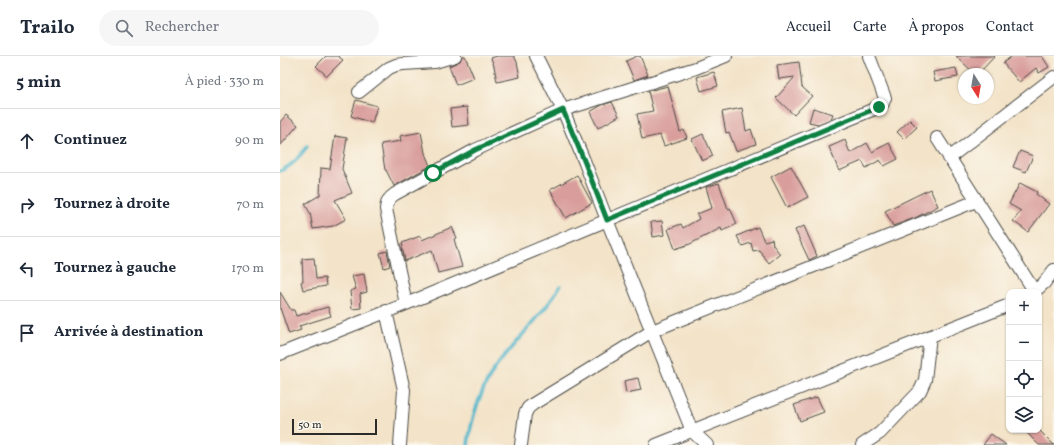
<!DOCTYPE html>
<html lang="fr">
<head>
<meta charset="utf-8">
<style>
  body { margin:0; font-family:Vollkorn,serif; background:#f6f6f7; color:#1f2937 }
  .controls { position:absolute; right:12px; bottom:12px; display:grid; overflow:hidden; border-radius:8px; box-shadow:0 1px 3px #0004 }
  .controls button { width:36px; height:36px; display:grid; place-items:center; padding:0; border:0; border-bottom:1px solid #e0e1e3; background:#fff; color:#1f2937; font:20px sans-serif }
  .compass { position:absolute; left:678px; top:12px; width:36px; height:36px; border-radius:50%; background:#fff; box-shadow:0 1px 3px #0004; rotate:169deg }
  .scale { position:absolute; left:12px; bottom:10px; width:85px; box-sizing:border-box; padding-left:4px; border:2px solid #2b2b2b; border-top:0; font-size:11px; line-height:14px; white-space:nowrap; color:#2b2b2b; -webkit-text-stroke:3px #fbf7ec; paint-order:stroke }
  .stop { position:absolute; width:12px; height:12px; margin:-9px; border:3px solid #0b8043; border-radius:50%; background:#fff }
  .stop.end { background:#0b8043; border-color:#fff; box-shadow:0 1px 4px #0008 }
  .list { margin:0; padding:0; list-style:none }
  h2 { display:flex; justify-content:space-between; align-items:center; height:52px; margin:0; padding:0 16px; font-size:17px }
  h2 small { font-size:13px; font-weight:400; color:#747a83 }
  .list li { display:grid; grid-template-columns:26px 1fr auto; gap:12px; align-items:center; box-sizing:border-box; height:64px; padding:0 16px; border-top:1px solid #e0e1e3 }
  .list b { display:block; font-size:15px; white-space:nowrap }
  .list em { font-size:13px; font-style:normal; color:#747a83 }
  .icon { flex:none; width:22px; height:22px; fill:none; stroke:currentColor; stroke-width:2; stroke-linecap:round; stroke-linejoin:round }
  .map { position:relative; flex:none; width:774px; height:389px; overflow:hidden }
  header { display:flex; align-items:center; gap:24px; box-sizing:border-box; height:56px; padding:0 20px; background:#fff; border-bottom:1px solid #e0e1e3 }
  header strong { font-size:19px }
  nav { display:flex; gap:22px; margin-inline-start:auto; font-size:14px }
  .search { width:280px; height:36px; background:#f6f6f7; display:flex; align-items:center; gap:10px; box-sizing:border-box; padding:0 14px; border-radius:22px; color:#747a83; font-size:15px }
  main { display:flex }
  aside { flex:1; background:#fff }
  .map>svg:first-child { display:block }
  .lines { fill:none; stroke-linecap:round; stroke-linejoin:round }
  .stream { stroke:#4cb5cb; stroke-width:3.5 }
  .building { fill:#d99e9c }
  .minor-casing { stroke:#494743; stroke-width:14 }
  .minor { stroke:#fff; stroke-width:12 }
  .route { stroke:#0b8043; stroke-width:5 }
</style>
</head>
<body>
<header>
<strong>Trailo</strong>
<div class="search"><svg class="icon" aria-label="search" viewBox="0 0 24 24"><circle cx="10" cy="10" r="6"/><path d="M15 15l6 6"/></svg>Rechercher</div>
<nav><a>Accueil</a><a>Carte</a><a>À propos</a><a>Contact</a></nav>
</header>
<main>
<aside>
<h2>5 min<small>À pied · 330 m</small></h2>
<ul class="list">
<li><svg class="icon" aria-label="ahead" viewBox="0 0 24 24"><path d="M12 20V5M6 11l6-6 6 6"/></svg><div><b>Continuez</b></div><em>90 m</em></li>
<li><svg class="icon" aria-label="right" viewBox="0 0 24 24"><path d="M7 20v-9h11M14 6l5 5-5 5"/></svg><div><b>Tournez à droite</b></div><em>70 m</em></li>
<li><svg class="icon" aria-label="left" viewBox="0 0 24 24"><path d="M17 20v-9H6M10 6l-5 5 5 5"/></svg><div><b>Tournez à gauche</b></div><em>170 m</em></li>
<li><svg class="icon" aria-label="arrive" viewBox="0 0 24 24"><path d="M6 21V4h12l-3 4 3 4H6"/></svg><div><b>Arrivée à destination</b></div></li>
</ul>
</aside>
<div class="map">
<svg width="774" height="389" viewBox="0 0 774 389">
  <rect width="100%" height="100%" fill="#fbf7ec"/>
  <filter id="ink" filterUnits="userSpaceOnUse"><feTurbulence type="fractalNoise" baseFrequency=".025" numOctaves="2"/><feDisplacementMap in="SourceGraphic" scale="8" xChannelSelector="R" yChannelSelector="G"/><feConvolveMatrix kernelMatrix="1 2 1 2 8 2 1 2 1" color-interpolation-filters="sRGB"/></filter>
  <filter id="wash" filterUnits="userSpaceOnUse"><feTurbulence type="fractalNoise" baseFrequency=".012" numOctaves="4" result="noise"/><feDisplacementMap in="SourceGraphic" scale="16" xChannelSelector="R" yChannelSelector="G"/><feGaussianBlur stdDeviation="0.9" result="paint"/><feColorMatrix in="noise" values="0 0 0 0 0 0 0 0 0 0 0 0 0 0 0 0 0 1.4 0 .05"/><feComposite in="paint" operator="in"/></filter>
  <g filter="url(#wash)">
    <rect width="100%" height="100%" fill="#f3e3c8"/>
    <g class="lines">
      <path class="stream" d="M0 115C14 109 19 101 27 90
        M188 389C191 364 199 339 212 317 232 286 262 262 280 230"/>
    </g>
    <g id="blocks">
      <path class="building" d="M46 0H58L63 4 47 20 36 10Z
        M182 0H185L194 22 176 29 169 10 180 5Z
        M217 0H234L237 6 240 21 217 26 214 10 211 2Z
        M357 0H360L368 19 354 24 346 5Z
        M676 0H715L698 18H695Z
        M732 0H762L769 11 759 17 756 12 739 26 723 7Z
        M519 6 522 31 532 40 514 59 496 42 515 21 499 23 497 9Z
        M676 12 678 21 655 25 653 16Z
        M434 16 438 30 421 35 417 21Z
        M388 30 400 76 404 74 407 82 384 90 380 79 362 83 357 58 373 55 368 35Z
        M76 44 97 50 92 67 71 60Z
        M332 46 339 60 318 72 310 56 322 49Z
        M187 51 189 69 172 71 170 53Z
        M462 52 466 75 471 73 476 88 456 95 449 76 446 77 442 56Z
        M533 52 553 58 551 63 538 68 529 66Z
        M6 59 18 69 0 90V66Z
        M630 64 637 71 624 83 617 76Z
        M141 76 145 97 150 110 114 130 106 114H105L101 88 121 85 120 80Z
        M423 78 433 100 422 105 412 83Z
        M55 80 67 82 62 113 72 137 55 144 66 163 53 170 33 173 30 157 25 148 40 139 41 112 50 113Z
        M565 84 570 97 587 87 592 96 609 87 618 103 604 110 600 104 586 112 582 105 559 115 549 91Z
        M740 95 753 100 746 116 733 111Z
        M511 110 528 141 507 152 491 121Z
        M297 119 312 147 286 162 270 134Z
        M439 127 448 153 450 152 457 168 442 175 441 172 410 188 395 193 388 173 401 168 403 172 419 163 417 158 432 152 426 131Z
        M740 127 757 136 756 138 769 148 748 176 733 165 741 155 729 148Z
        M650 133 658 150 635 162 613 170 605 155Z
        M382 165 384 179 373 181 371 166Z
        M524 170 537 200 529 204 515 174Z
        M172 171 177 182 174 183 182 211 158 217 152 194 125 205 122 191 123 190 122 187 140 180 142 184Z
        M478 171 484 185 492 183 493 189 500 198 489 207 479 194 473 195 471 187 462 190 457 180Z
        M107 195 110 210 104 212 100 197Z
        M34 202 36 223 45 222 46 230 23 234 21 226 23 225 22 203Z
        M84 218 87 236 80 238 81 252 72 253 70 235 76 233 72 220Z
        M0 236 11 254H14L16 260 48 251 51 260 19 270 21 274 9 278 0 252Z
        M358 322 361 334 346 337 344 325Z
        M537 341 544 356 520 365 514 349Z
        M744 374H759L774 389H759Z
        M711 378 726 389H703Z"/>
    </g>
  </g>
  <g filter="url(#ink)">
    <use href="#blocks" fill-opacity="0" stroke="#494743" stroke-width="1"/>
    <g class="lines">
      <g class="minor-casing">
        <path id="minor" d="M256 0 283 54 305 107 327 164 412 375 427 389
          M79 36 109 12 116 9 123 8 155 6 175 0
          M657 82 755 236
          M669 102 774 21
          M754 236 764 227 774 214
          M126 248 106 153C107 145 109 142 115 138L195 94 283 54 416 12 446 0
          M106 255 124 334 120 389
          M0 298 126 248 599 51 603 47 605 42 589 0
          M241 389 245 358 248 352 253 348 372 275 696 145
          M376 389 729 249
          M582 389 600 377 640 335 645 324 650 280"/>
      </g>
      <use href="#minor" class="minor"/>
    </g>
  </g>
  <g class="lines" filter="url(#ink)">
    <path class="route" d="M153 117 195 94 283 54 305 107 327 164 599 51"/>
  </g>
</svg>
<div class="controls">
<button>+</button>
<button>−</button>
<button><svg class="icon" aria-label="locate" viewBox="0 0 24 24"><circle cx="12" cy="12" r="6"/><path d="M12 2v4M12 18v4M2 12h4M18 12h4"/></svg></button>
<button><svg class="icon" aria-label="layers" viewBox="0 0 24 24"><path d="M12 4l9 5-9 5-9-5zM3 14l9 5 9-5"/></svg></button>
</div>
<svg class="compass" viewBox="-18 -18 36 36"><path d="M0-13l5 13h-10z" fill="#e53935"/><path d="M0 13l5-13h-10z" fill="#747a83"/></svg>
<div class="scale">50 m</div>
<div class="stop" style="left:153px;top:117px"></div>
<div class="stop end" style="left:599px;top:51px"></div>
</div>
</main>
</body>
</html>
